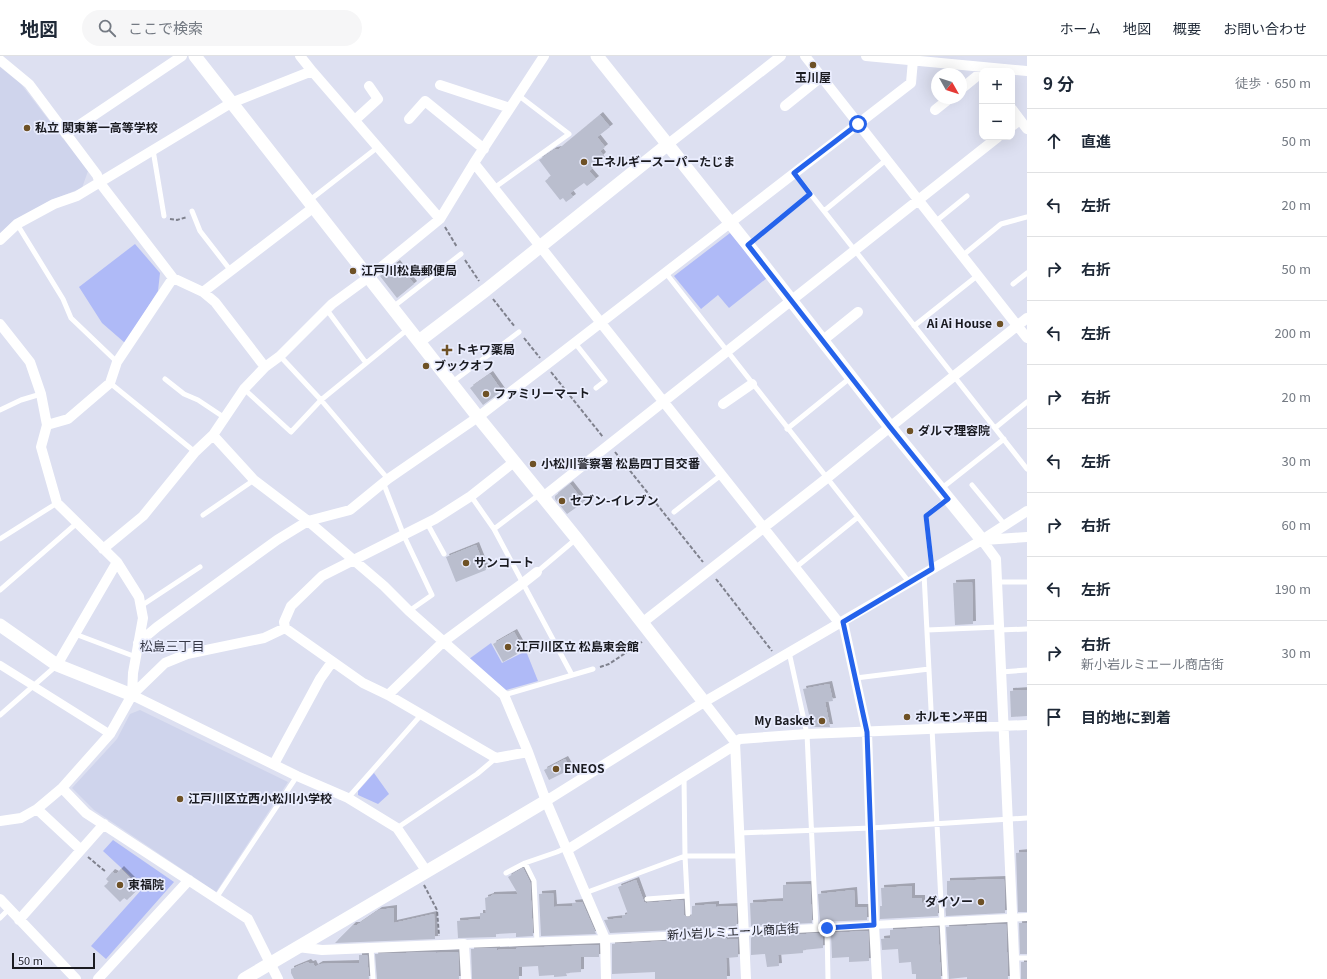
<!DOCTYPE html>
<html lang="ja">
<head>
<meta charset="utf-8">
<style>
  body { margin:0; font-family:Georgia,"Noto Sans JP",serif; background:#f6f6f7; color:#1f2937 }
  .controls { position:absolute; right:12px; top:12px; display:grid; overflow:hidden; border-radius:8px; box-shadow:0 4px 16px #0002 }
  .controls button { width:36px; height:36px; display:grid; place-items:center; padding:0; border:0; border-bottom:1px solid #e0e1e3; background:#fff; color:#1f2937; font:20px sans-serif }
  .compass { position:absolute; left:931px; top:12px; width:36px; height:36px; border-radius:50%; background:#fff; box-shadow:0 4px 16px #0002; rotate:129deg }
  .scale { position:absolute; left:12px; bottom:10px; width:83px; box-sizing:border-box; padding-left:4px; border:2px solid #1a1b21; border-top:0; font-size:11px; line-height:14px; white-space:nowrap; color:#1a1b21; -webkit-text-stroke:3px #eaedfe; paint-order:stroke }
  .stop { position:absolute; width:12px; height:12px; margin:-9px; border:3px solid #2563eb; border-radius:50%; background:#fff }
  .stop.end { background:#2563eb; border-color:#fff; box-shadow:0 1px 4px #0008 }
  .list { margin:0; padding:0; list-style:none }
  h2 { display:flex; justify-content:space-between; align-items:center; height:52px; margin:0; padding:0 16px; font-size:17px }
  h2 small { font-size:13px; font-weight:400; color:#747a83 }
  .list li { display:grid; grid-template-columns:26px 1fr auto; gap:12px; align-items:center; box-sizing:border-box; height:64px; padding:0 16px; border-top:1px solid #e0e1e3 }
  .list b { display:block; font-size:15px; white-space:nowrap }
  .list p { margin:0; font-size:13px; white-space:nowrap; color:#747a83 }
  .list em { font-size:13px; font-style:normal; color:#747a83 }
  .icon { flex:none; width:22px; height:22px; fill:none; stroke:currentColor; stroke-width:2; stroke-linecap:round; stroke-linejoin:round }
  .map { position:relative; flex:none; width:1027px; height:923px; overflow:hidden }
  header { display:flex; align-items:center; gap:24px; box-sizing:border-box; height:56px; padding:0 20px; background:#fff; border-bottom:1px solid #e0e1e3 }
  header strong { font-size:19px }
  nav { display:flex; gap:22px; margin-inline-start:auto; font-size:14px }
  .search { width:280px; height:36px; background:#f6f6f7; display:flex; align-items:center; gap:10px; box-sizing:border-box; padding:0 14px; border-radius:22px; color:#747a83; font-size:15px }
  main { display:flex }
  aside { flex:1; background:#fff }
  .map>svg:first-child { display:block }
  .built { fill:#cfd4ec }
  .green { fill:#afbaf7 }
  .building { fill:#babece; filter:url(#shadow) }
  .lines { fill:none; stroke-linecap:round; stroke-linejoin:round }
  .path { stroke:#7f818d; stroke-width:2; stroke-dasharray:4 2; stroke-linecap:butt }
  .service { stroke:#fff; stroke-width:5 }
  .pedestrian { stroke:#fff; stroke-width:8 }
  .minor { stroke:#fff; stroke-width:10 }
  .tertiary { stroke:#fff; stroke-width:13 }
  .route { stroke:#2563eb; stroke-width:5 }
  .poi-dot { fill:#6e5125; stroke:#eaedfe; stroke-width:1.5 }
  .labels { text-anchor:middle; stroke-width:3.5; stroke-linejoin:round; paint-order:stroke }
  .poi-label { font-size:12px; font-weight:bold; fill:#1a1b21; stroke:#eaedfe; text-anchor:start }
  .street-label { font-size:12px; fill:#1a1b21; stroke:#eaedfe }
  .neighbourhood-label { font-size:13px; fill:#363846; stroke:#eaedfe }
</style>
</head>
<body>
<header>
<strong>地図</strong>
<div class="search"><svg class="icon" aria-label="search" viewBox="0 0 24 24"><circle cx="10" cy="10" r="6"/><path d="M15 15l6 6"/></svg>ここで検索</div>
<nav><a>ホーム</a><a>地図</a><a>概要</a><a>お問い合わせ</a></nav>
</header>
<main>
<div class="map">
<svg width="1027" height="923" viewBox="0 0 1027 923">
  <defs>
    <filter id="shadow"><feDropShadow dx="3" dy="-3" stdDeviation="0" flood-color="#0004"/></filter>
  </defs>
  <rect width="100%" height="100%" fill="#dde0f1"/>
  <path class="built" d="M0 11 21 28 88 115 82 132 49 145 12 168 0 177Z
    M140 654 288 726 216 836 94 754 72 732 117 683 130 658Z"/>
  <path class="green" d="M730 177 767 222 729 252 718 239 701 253 674 220Z
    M135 188 160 217 158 235 125 287 102 267 79 231Z
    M491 587 502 607 526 595 538 625 506 634 469 603Z
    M374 717 389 738 378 748 358 739V735Z
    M113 784 174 826 106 903 91 890 143 832 103 795Z"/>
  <path class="building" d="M600 59 610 71 597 81 605 91 600 95 603 99 600 102 602 104 589 115 596 123 587 130 584 127 570 137 573 141 566 146 563 142 560 144 545 125 551 120 539 104 554 94 559 93Z
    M397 207 414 228 397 242 380 220Z
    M490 318 502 335 483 349 470 332Z
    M570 428 584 446 567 458 555 443V440Z
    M476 489 486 514 456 526 446 501Z
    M972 526 973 568 955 569 953 527Z
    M514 576 524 594 503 606 493 588Z
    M829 628 833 645 825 646 830 671H812L803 633Z
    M1027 634V660L1011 661 1010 635Z
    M565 703 571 713 549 724 544 714Z
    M1027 796V856H1018L1016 797Z
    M523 812 530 826 533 880 516 881V877L496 878V881L458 882 457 865 480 863V857H486L485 842 491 840V839L518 838 508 821Z
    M121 813 136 828 132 832 136 835 127 844 124 842 120 846 104 830 109 826 106 823 112 816 116 818Z
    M1004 823 1005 857 946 860 945 846H947V825Z
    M636 824 644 846 646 847 683 844 684 859 688 862 692 859V850L716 848V851L736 850 737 867 735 871 610 877 604 864 622 862V860L628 858 618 831Z
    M810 828 812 867 751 870 750 847 783 845V829Z
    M912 830V842H922V847L937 846 938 860 880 863V850H882L881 832Z
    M854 834 855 851H867V864L820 866 818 838Z
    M553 837 554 851 573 850 572 847 582 846 596 878 541 880 539 838Z
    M394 852V867L434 858 435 883 335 887 353 869H357L379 854Z
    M1019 867H1027V898H1020Z
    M1006 868 1008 923H967V921L949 923 946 871Z
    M938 871 941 923H916V918H912L911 906 899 907 898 893 882 894 881 883 890 882V874Z
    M868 875 869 905 849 906V901L832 902 831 877Z
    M823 877V892L803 894V897L778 899 779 910 767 911 765 898 751 899V882L752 881Z
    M727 882 726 884 738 883V901L726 902 727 923H655V916L612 918V888Z
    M599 889V901H581V916L566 917 567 920 554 921V919L539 920 538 910 519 911V923H472L471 893 497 892V894L516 893V892Z
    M436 896V897L458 896 459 923H377L375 898Z
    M359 899H367L369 923H294L291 917V913L308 906 310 908 313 907 315 911 320 908 359 907Z
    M1021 906H1027V923H1021Z"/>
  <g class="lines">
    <path class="path" d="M170 163 177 164 187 161
      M445 171 457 191
      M465 204 479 225
      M493 243 515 271
      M524 282 540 302
      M551 316 603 381
      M615 396 703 506
      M716 523 772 595
      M600 611 609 608 642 586
      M88 801 106 816
      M424 829 437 854 439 880"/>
    <path class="service" d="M153 94 164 160
      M794 117 1027 413
      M494 132 569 78 518 39
      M310 144 378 91
      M192 155 200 175 231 215
      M824 155 886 104
      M935 166 967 140
      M17 168 63 243 71 262 117 306
      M749 188 810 138
      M962 200 1001 168 1027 161
      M665 216 909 526
      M1013 228 1027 217
      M393 251 461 198
      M327 254 366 307
      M914 270 977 220
      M575 287 605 325 596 332
      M280 300 321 344 388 423
      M165 323 184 338 198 344 225 362
      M110 327 195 396
      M451 327 519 276
      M244 333 291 376 321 344 408 273
      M0 354 21 344 41 338
      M995 372 1027 346
      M787 373 850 322
      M383 426 404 480 432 539 409 555
      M972 429 1005 469
      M942 432 1004 383
      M471 440 494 473 572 619
      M674 456 721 419
      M203 459 254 424
      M427 467 444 498
      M494 473 540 438
      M0 483 57 447
      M795 512 858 461
      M932 513 926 460 947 443
      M537 516 576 483
      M924 518 945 923
      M997 526H1027
      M0 534 77 467
      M141 550 200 511
      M927 574 999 571
      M999 574 1027 573
      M75 578 136 601
      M789 596 807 678 816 872
      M1001 616 1027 614
      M856 622 929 613
      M504 639 593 613
      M0 659 56 610
      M684 721 685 800 688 858
      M348 742 421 659
      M397 772 477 718 496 702
      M739 777 871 772 1027 762
      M525 807 534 825 537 886
      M506 817 525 807 557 796 566 792
      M585 837 685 800H740
      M216 842 297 720
      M647 843 687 840
      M0 862 9 853
      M827 872 828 923
      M371 892 373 923
      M1014 902H1027"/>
    <path class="pedestrian" d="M0 609 110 678
      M464 888 605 883 1027 861"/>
    <path class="minor" d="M805 0 1027 282
      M866 0 1027 15
      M0 4 29 28 97 119 100 127 173 222 203 236 215 246 265 311
      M312 15 440 163
      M440 29 510 52
      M961 33 982 16
      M785 50 821 21
      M1012 53 1027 73
      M935 54 950 42
      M409 63 425 45 484 93
      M355 64 378 43 369 30
      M1012 70 1020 64
      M66 78 182 0
      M667 89 781 0
      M474 107 840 568
      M0 184 17 168 54 148 77 140 231 47 312 15 300 0
      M203 236 314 151
      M0 268 30 306 41 338 47 369 41 391 57 447 117 506 139 541 143 562 133 617 132 639
      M822 285 858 256
      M723 348 752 328
      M47 369 68 363 110 327 117 306 173 222
      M213 379 254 424 308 465 384 530 409 555 504 639 528 696 546 745 605 883 606 923
      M543 441 998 81
      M982 484 996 503 1015 923
      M984 484 1027 481
      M103 493 143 460 195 396 213 379 244 333 265 311 280 300 332 248 369 221 440 163 474 107 544 0
      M843 566 867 676 874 869 877 923
      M642 567 827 422 890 371 1027 262
      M285 572 363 627 388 639 496 702 528 696
      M138 587 157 571 277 484 308 465 350 454 388 423 478 361 546 309 911 27 913 4
      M57 609 117 506
      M132 639 297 720 348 742 397 772 427 816
      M388 639 443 586 523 527 537 516
      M704 646 735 686 746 923
      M735 686 740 683 807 678 1027 669
      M274 708 320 623 332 606
      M62 732 86 757 248 863 278 923
      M546 745 704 646 982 484 1027 455
      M37 753 81 794
      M0 765 21 762 37 753 62 732 110 678 132 639 165 607 187 598 264 582 285 572 284 566 291 550 322 520 435 463 471 440 514 406
      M567 794 735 689
      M0 843 76 923
      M19 864 104 768
      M298 891 322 894 464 888 466 923
      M98 923 189 824"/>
    <path class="tertiary" d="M195 0 478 361 577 483 704 646
      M597 0 748 189 890 371 982 484
      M419 285 486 234 667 89
      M0 569 57 609 132 639
      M244 923C345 863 446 805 546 745"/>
  </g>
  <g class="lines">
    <path class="route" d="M827 872 874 869 867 676 843 566 932 513 926 460 948 443 890 371 748 189 810 138 794 117 858 68"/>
  </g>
  <g class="poi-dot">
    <circle cx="813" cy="9" r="4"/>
    <circle cx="27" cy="72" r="4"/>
    <circle cx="584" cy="106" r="4"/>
    <circle cx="353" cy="215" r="4"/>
    <circle cx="1000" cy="268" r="4"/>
    <path d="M445 288h4v4h4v4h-4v4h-4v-4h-4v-4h4z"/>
    <circle cx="426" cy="310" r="4"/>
    <circle cx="486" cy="338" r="4"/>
    <circle cx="910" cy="375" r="4"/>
    <circle cx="533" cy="408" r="4"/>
    <circle cx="562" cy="445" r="4"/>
    <circle cx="466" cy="507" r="4"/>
    <circle cx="508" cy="591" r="4"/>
    <circle cx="907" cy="661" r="4"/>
    <circle cx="822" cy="665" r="4"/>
    <circle cx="556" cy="713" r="4"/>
    <circle cx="180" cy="743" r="4"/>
    <circle cx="120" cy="829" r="4"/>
    <circle cx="981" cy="846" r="4"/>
  </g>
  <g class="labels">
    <g class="poi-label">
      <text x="813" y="26" text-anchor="middle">玉川屋</text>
      <text x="35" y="76">私立 関東第一高等学校</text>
      <text x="592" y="110">エネルギースーパーたじま</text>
      <text x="361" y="219">江戸川松島郵便局</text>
      <text x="992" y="272" text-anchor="end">Ai Ai House</text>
      <text x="455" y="298">トキワ薬局</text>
      <text x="434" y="314">ブックオフ</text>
      <text x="494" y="342">ファミリーマート</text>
      <text x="918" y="379">ダルマ理容院</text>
      <text x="541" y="412">小松川警察署 松島四丁目交番</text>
      <text x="570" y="449">セブン-イレブン</text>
      <text x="474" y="511">サンコート</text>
      <text x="516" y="595">江戸川区立 松島東会館</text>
      <text x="915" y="665">ホルモン平田</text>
      <text x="814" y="669" text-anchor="end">My Basket</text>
      <text x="564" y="717">ENEOS</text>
      <text x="188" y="747">江戸川区立西小松川小学校</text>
      <text x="128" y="833">東福院</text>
      <text x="973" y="850" text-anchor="end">ダイソー</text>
    </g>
    <g class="street-label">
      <text transform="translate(733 876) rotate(-3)" y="4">新小岩ルミエール商店街</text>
    </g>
    <g class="neighbourhood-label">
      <text x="172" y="595">松島三丁目</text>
    </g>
  </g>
</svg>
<div class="controls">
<button>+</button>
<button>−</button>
</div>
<svg class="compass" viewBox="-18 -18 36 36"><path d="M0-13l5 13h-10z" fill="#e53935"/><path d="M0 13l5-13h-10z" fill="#747a83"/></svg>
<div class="scale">50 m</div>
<div class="stop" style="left:858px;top:68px"></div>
<div class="stop end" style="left:827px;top:872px"></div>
</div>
<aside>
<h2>9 分<small>徒歩 · 650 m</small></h2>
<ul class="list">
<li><svg class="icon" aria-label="ahead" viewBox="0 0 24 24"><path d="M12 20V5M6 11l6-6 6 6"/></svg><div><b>直進</b></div><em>50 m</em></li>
<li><svg class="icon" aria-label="left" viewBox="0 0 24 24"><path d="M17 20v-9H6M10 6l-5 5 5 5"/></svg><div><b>左折</b></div><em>20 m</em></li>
<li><svg class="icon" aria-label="right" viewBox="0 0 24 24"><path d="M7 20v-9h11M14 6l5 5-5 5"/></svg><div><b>右折</b></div><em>50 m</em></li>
<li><svg class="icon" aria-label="left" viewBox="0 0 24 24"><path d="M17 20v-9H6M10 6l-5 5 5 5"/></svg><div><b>左折</b></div><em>200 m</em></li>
<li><svg class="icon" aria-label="right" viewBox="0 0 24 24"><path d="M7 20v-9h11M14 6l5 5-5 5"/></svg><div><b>右折</b></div><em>20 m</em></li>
<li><svg class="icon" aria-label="left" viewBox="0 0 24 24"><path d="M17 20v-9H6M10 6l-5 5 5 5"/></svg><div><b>左折</b></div><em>30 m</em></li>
<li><svg class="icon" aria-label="right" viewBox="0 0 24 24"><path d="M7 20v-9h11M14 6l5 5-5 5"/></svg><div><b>右折</b></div><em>60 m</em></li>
<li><svg class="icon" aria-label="left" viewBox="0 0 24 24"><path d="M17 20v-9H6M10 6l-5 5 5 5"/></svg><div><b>左折</b></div><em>190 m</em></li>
<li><svg class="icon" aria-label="right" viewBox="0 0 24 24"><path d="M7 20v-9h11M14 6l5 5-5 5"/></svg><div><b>右折</b><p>新小岩ルミエール商店街</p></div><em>30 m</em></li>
<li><svg class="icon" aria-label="arrive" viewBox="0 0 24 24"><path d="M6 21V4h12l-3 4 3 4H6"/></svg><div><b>目的地に到着</b></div></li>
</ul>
</aside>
</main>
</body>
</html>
